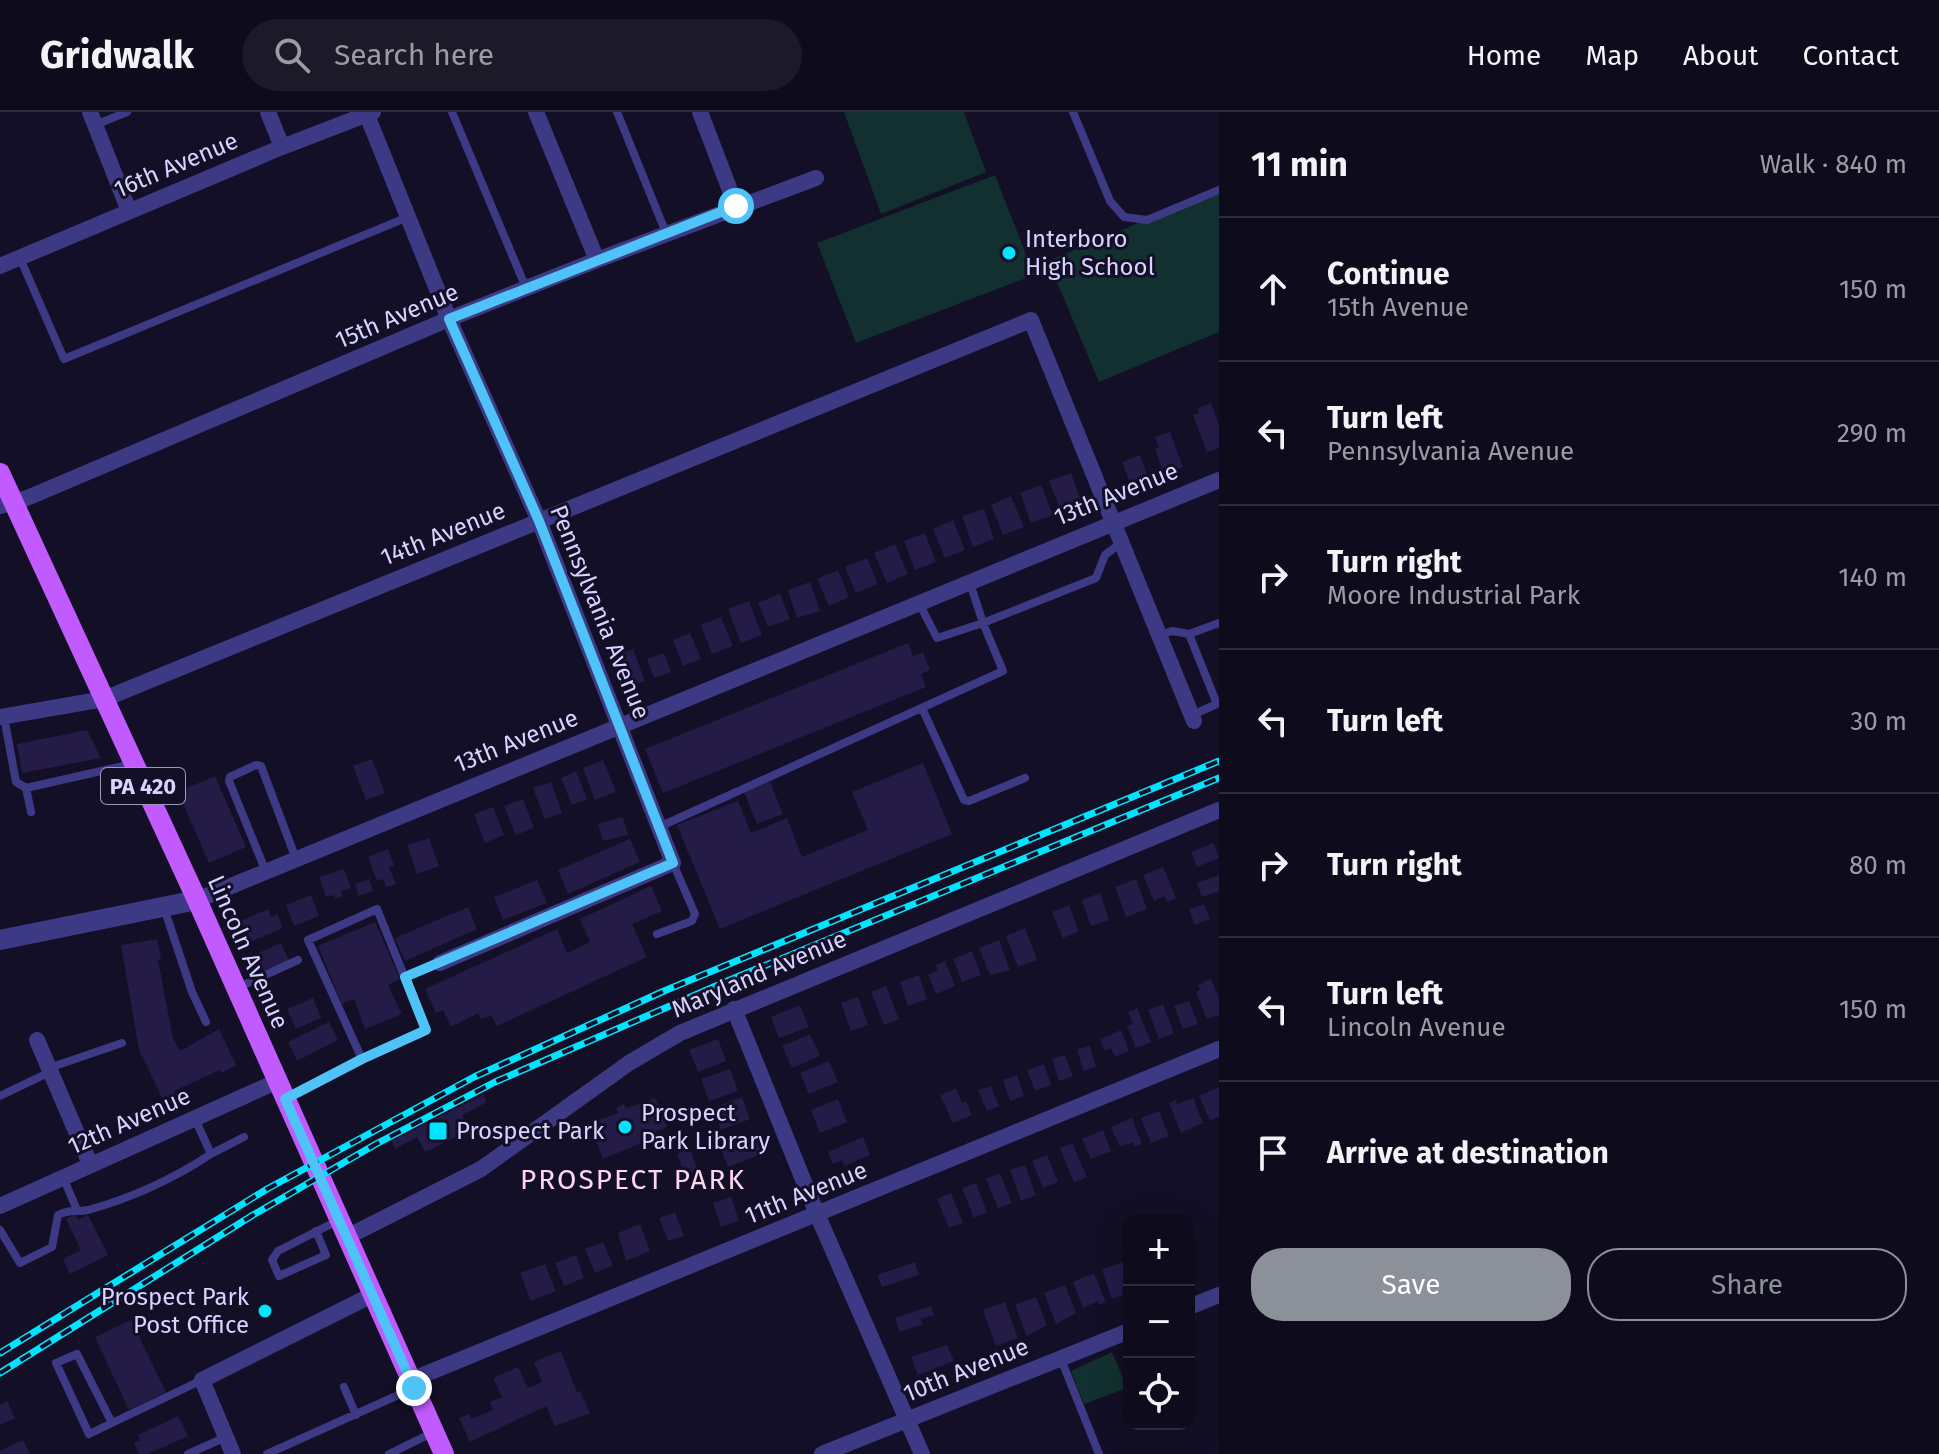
<!DOCTYPE html>
<html lang="en">
<head>
<meta charset="utf-8">
<style>
  body { margin:0; font-family:"Fira Sans",sans-serif; background:#1c1929; color:#f1f3f6 }
  .controls { position:absolute; right:24px; bottom:24px; display:grid; overflow:hidden; border-radius:16px; box-shadow:0 8px 32px #0002 }
  .controls button { width:72px; height:72px; display:grid; place-items:center; padding:0; border:0; border-bottom:2px solid #2e2b3b; background:#0e0b1c; color:#f1f3f6; font:40px sans-serif }
  .stop { position:absolute; width:24px; height:24px; margin:-18px; border:6px solid #4fc3f7; border-radius:50%; background:#fff }
  .stop.end { background:#4fc3f7; border-color:#fff; box-shadow:0 2px 8px #0008 }
  .list { margin:0; padding:0; list-style:none }
  h2 { display:flex; justify-content:space-between; align-items:center; height:104px; margin:0; padding:0 32px; font-size:34px }
  h2 small { font-size:26px; font-weight:400; color:#9b9ba3 }
  .list li { display:grid; grid-template-columns:52px 1fr auto; gap:24px; align-items:center; box-sizing:border-box; height:144px; padding:0 32px; border-top:2px solid #2e2b3b }
  .list b { display:block; font-size:30px; white-space:nowrap }
  .list p { margin:0; font-size:26px; white-space:nowrap; color:#9b9ba3 }
  .list em { font-size:26px; font-style:normal; color:#9b9ba3 }
  .actions { display:flex; gap:16px; padding:24px 32px }
  .actions a { flex:1; padding:18px 0; border:2px solid #8c9099; border-radius:32px; text-align:center; font-size:28px; color:#8c9099 }
  .actions .main { background:#8c9099; color:#fff }
  .icon { flex:none; width:44px; height:44px; fill:none; stroke:currentColor; stroke-width:2; stroke-linecap:round; stroke-linejoin:round }
  .map { position:relative; flex:none; width:1219px; height:1342px; overflow:hidden }
  header { display:flex; align-items:center; gap:48px; box-sizing:border-box; height:112px; padding:0 40px; background:#0e0b1c; border-bottom:2px solid #2e2b3b }
  header strong { font-size:38px }
  nav { display:flex; gap:44px; margin-inline-start:auto; font-size:28px }
  .search { width:560px; height:72px; background:#1c1929; display:flex; align-items:center; gap:20px; box-sizing:border-box; padding:0 28px; border-radius:44px; color:#9b9ba3; font-size:30px }
  main { display:flex }
  aside { flex:1; background:#0e0b1c }
  .map>svg:first-child { display:block }
  .green { fill:#12302f }
  .building { fill:#241b47 }
  .lines { fill:none; stroke-linecap:round; stroke-linejoin:round }
  .service { stroke:#3d3a85; stroke-width:8 }
  .minor { stroke:#3d3a85; stroke-width:16 }
  .tertiary { stroke:#3d3a85; stroke-width:20 }
  .primary { stroke:#c25bff; stroke-width:20 }
  .rail-casing { stroke:#00e5ff; stroke-width:7 }
  .rail { stroke:#130f26; stroke-width:4; stroke-dasharray:12; stroke-linecap:butt }
  .route { stroke:#4fc3f7; stroke-width:10 }
  .poi-dot { fill:#00e5ff; stroke:#130f26; stroke-width:3 }
  .labels { text-anchor:middle; stroke-width:6; stroke-linejoin:round; paint-order:stroke }
  .shield { fill:#130f26; stroke:#9e99be; stroke-width:2 }
  .shield-label { font-size:22px; font-weight:bold; fill:#d9d4ff }
  .street-label { font-size:24px; fill:#d9d4ff; stroke:#130f26 }
  .poi-label { font-size:24px; fill:#d9d4ff; stroke:#130f26; text-anchor:start }
  .quarter-label { font-size:28px; letter-spacing:2px; fill:#ffd6f0; stroke:#130f26 }
</style>
</head>
<body>
<header>
<strong>Gridwalk</strong>
<div class="search"><svg class="icon" aria-label="search" viewBox="0 0 24 24"><circle cx="10" cy="10" r="6"/><path d="M15 15l6 6"/></svg>Search here</div>
<nav><a>Home</a><a>Map</a><a>About</a><a>Contact</a></nav>
</header>
<main>
<div class="map">
<svg width="1219" height="1342" viewBox="0 0 1219 1342">
  <rect width="100%" height="100%" fill="#130f26"/>
  <path class="green" d="M844 0H964L986 60 881 102Z
    M995 63 1034 163 856 231 817 131Z
    M1219 77V220L1099 270 1048 149Z
    M1112 1240 1127 1276 1084 1292 1071 1259Z"/>
  <path class="building" d="M1211 291 1219 313V336L1207 340 1193 303 1199 301 1198 296Z
    M1170 320 1183 355 1164 362 1155 337 1159 336 1155 325Z
    M1140 343 1147 363 1130 370 1122 350Z
    M1071 361 1082 391 1061 399 1049 369Z
    M1041 373 1053 403 1031 411 1020 381Z
    M1011 384 1024 415 1003 423 991 393Z
    M984 397 994 427 973 435 962 404Z
    M953 408 965 438 945 446 933 417Z
    M925 421 936 450 915 458 904 429Z
    M895 432 908 462 887 471 874 441Z
    M867 446 878 472 856 481 845 455Z
    M838 458 849 485 829 494 817 467Z
    M810 470 820 499 797 506 788 478Z
    M780 482 790 507 768 515 758 491Z
    M749 489 762 523 741 531 728 497Z
    M721 505 733 534 712 542 701 513Z
    M690 521 701 547 683 554 673 528Z
    M908 531 913 544 923 540 930 558 921 562 926 575 663 681 645 637Z
    M624 534 626 540 633 537 645 569 627 576 619 554 614 556 608 540Z
    M664 541 671 560 654 566 647 547Z
    M87 618 101 646 22 661 17 632Z
    M372 647 385 681 366 688 353 654Z
    M603 648 616 680 595 688 583 656Z
    M923 651 952 722 720 817 677 713 738 689 751 721 787 706 802 745 868 718 852 680Z
    M576 659 587 687 572 693 561 666Z
    M215 664 246 735 209 751 178 680Z
    M551 670 562 701 545 707 533 676Z
    M770 670 783 702 757 712 744 680Z
    M523 687 534 716 516 723 504 694Z
    M493 695 504 723 485 731 474 702Z
    M623 705 628 723 603 729 598 712Z
    M429 726 439 754 417 762 407 733Z
    M630 727 640 750 568 782 558 758Z
    M1213 731 1219 746 1197 755 1191 740Z
    M388 737 394 753 389 755 396 772 386 775 383 767 377 769 368 745Z
    M1163 755 1176 786 1167 790 1164 784 1154 789 1143 763Z
    M344 757 351 776 341 779 343 784 335 787 334 783 326 785 319 765Z
    M1219 763V779L1202 785 1197 771Z
    M369 767 373 779 358 784 355 772Z
    M1136 767 1147 797 1126 805 1115 775Z
    M537 768 547 791 503 808 494 785Z
    M651 774 662 799 632 812 647 845 497 914 491 903 481 907 478 901 451 915 443 898 436 901 425 877 557 817 567 841 590 830 580 807Z
    M1100 781 1109 808 1091 814 1082 788Z
    M311 783 319 804 294 814 286 793Z
    M1204 792 1210 807 1195 813 1189 797Z
    M1069 793 1079 819 1063 826 1052 800Z
    M468 795 477 817 405 849 395 826Z
    M268 797 271 805 277 802 283 816 250 830 241 809Z
    M375 810 400 867 388 873 402 902 365 917 354 887 342 892 318 834Z
    M1025 816 1037 848 1018 855 1006 824Z
    M157 827 161 847 158 848 173 927 180 939 219 917 236 953 222 961 220 958 174 979 175 982 163 988 139 938 121 833Z
    M999 828 1010 858 990 863 979 836Z
    M281 831 289 848 264 859 256 842Z
    M972 839 981 863 962 870 953 847Z
    M945 849 955 874 936 882 928 863 938 858 936 853Z
    M919 863 927 887 908 894 900 870Z
    M1211 867 1219 887V903L1207 907 1196 880 1200 878 1198 873Z
    M886 874 899 907 884 913 871 880Z
    M858 885 868 913 851 919 841 891Z
    M313 886 321 906 296 917 287 897Z
    M1189 889 1198 912 1183 917 1174 894Z
    M1163 892 1174 921 1159 927 1148 898Z
    M800 893 809 915 779 926 771 905Z
    M1137 896 1151 930 1136 936 1127 914 1133 912 1128 900Z
    M329 910 338 928 297 949 288 930Z
    M1121 918 1129 939 1115 945 1111 936 1105 939 1100 927Z
    M810 922 820 944 792 956 782 934Z
    M718 927 726 949 698 960 689 938Z
    M1090 934 1096 955 1083 959 1077 937Z
    M1065 943 1073 964 1059 969 1052 947Z
    M829 949 838 970 809 982 800 961Z
    M1044 952 1051 973 1035 979 1027 958Z
    M730 957 738 979 709 989 701 967Z
    M1017 963 1024 984 1010 989 1003 968Z
    M991 974 999 994 987 999 978 978Z
    M1219 975V1005L1210 1008 1199 984Z
    M956 976 962 991 966 989 972 1003 953 1011 940 983Z
    M483 983 487 990 462 1003 470 1018 425 1040 417 1025 395 1037 392 1029Z
    M742 985 750 1007 721 1018 713 996Z
    M655 986 667 1015 652 1021 654 1026 603 1047 589 1012 618 1001 616 996 624 992 626 996 636 993Z
    M1193 986 1203 1011 1181 1021 1169 991 1176 988 1177 992Z
    M838 987 847 1010 820 1021 811 998Z
    M1159 999 1169 1024 1151 1031 1141 1006Z
    M1132 1006 1142 1032 1134 1035 1133 1030 1120 1035 1111 1015Z
    M1103 1018 1111 1039 1091 1047 1082 1027Z
    M756 1021 764 1041 728 1055 720 1035Z
    M863 1025 870 1043 844 1054 842 1048 833 1052 828 1040Z
    M1072 1031 1087 1065 1074 1071 1060 1036Z
    M690 1037 701 1067 688 1072 677 1042Z
    M1047 1043 1058 1070 1043 1076 1032 1049Z
    M1025 1053 1036 1083 1021 1089 1010 1058Z
    M1000 1061 1012 1091 998 1096 986 1067Z
    M976 1071 987 1100 974 1106 962 1076Z
    M951 1081 963 1111 949 1116 937 1087Z
    M731 1085 739 1108 721 1115 713 1091Z
    M675 1100 684 1124 668 1129 659 1106Z
    M75 1102 78 1108 88 1103 108 1143 70 1162 63 1147 81 1138 66 1107Z
    M640 1112 650 1139 626 1149 618 1121Z
    M603 1130 613 1153 595 1161 585 1137Z
    M576 1143 584 1166 564 1174 555 1151Z
    M915 1150 919 1163 882 1175 877 1163Z
    M1124 1150 1129 1165V1176L1121 1179 1123 1183 1112 1187 1102 1157Z
    M545 1152 556 1179 531 1189 520 1161Z
    M1094 1161 1106 1190 1099 1193 1098 1189 1083 1196 1073 1170Z
    M1065 1173 1076 1201 1056 1212 1044 1181Z
    M1036 1185 1047 1213 1027 1224 1015 1193Z
    M1005 1190 1018 1226 996 1234 983 1198Z
    M931 1194 934 1203 921 1207 923 1212 900 1220 895 1206Z
    M131 1208 166 1280 129 1298 95 1225Z
    M947 1233 954 1249 918 1263 911 1245Z
    M561 1239 577 1280 580 1279 590 1301 555 1314 546 1294 470 1330 459 1306 469 1302 471 1307 493 1298 490 1290 502 1285 493 1266 518 1255 528 1276 542 1270 534 1250Z
    M7 1289 15 1306 0 1313V1293Z
    M178 1304 188 1324 148 1342H139L134 1331 140 1329 138 1323Z
    M23 1328 30 1342H0V1339Z"/>
  <g class="lines">
    <path class="service" d="M452 0 526 176
      M617 0 666 121
      M1073 0 1110 89 1124 105 1147 108 1219 78
      M95 13 127 0
      M20 146 64 247 408 105
      M919 491 937 526 983 511 1096 466 1105 443 1121 431
      M1189 522 1217 592
      M1159 523 1172 519 1189 522 1219 511
      M922 596 964 688 969 689 1025 666
      M1192 603 1219 591
      M4 605 16 670 26 676 132 652
      M26 676 31 700
      M659 715 1003 559 983 511 970 471
      M266 760 229 669 230 665 256 653 261 654 296 747
      M164 796 192 880 206 910
      M657 822 692 809 695 802 673 751
      M405 865 440 851
      M237 876 298 848
      M49 956 122 931
      M0 984 50 960
      M286 986 362 947 308 828 377 797 426 918 362 947
      M195 1007 211 1042 244 1025
      M63 1065 77 1098
      M0 1118 20 1151 52 1135 58 1103C72 1096 75 1101 88 1098 132 1086 173 1067 211 1042
      M316 1119 326 1143 279 1164 272 1148 278 1139 339 1108
      M1061 1247 1099 1342
      M344 1275 356 1303
      M112 1311 77 1242 56 1251 89 1322 202 1268
      M188 1342 226 1325
      M267 1342 414 1276
      M389 1342 434 1320"/>
    <path class="minor" d="M90 0 129 99
      M268 0 282 35
      M536 0 597 148
      M700 0 736 94
      M367 3 449 207 539 409 673 751 440 851
      M0 154 282 35 373 0
      M0 394 27 386 449 207 597 148 816 66
      M0 605 104 587 1031 208 1194 609
      M197 788 1219 368
      M734 897 817 1102 922 1342
      M37 928 90 1052
      M0 1094 278 969
      M347 1125 481 1057 629 951 680 921 1219 698
      M1189 1195 1219 1183
      M411 1268 1219 937
      M233 1342 202 1268 374 1182
      M822 1342 1129 1219"/>
    <path class="tertiary" d="M0 828 197 788"/>
    <path class="primary" d="M0 361 197 788 444 1342"/>
    <g class="rail-casing">
      <path id="rail" d="M0 1241 267 1077 474 965 664 879 1219 649
        M0 1261 253 1103 376 1032 495 970 725 870 1219 666"/>
    </g>
    <use href="#rail" class="rail"/>
  </g>
  <g class="lines">
    <path class="route" d="M414 1276 285 987 362 947 426 918 405 865 673 751 539 409 449 207 736 94"/>
  </g>
  <g class="poi-dot">
    <circle cx="1009" cy="141" r="8"/>
    <circle cx="625" cy="1015" r="8"/>
    <rect x="428" y="1009" width="20" height="20" rx="4"/>
    <circle cx="265" cy="1199" r="8"/>
  </g>
  <g class="labels">
    <rect class="shield" x="101" y="656" width="84" height="36" rx="6"/>
    <g class="shield-label">
      <text x="143" y="682">PA 420</text>
    </g>
    <g class="street-label">
      <text transform="translate(176 53) rotate(-23)" y="8">16th Avenue</text>
      <text transform="translate(397 204) rotate(-23)" y="8">15th Avenue</text>
      <text transform="translate(1116 382) rotate(-22)" y="8">13th Avenue</text>
      <text transform="translate(443 422) rotate(-22)" y="8">14th Avenue</text>
      <text transform="translate(600 500) rotate(68)" y="8">Pennsylvania Avenue</text>
      <text transform="translate(516 629) rotate(-22)" y="8">13th Avenue</text>
      <text transform="translate(248 840) rotate(66)" y="8">Lincoln Avenue</text>
      <text transform="translate(759 862) rotate(-23)" y="8">Maryland Avenue</text>
      <text transform="translate(129 1009) rotate(-24)" y="8">12th Avenue</text>
      <text transform="translate(806 1081) rotate(-22)" y="8">11th Avenue</text>
      <text transform="translate(966 1258) rotate(-22)" y="8">10th Avenue</text>
    </g>
    <g class="poi-label">
      <text x="1025" y="135">Interboro<tspan x="1025" dy="28">High School</tspan></text>
      <text x="641" y="1009">Prospect<tspan x="641" dy="28">Park Library</tspan></text>
      <text x="456" y="1027">Prospect Park</text>
      <text x="249" y="1193" text-anchor="end">Prospect Park<tspan x="249" dy="28">Post Office</tspan></text>
    </g>
    <g class="quarter-label">
      <text x="633" y="1077">PROSPECT PARK</text>
    </g>
  </g>
</svg>
<div class="controls">
<button>+</button>
<button>−</button>
<button><svg class="icon" aria-label="locate" viewBox="0 0 24 24"><circle cx="12" cy="12" r="6"/><path d="M12 2v4M12 18v4M2 12h4M18 12h4"/></svg></button>
</div>
<div class="stop" style="left:736px;top:94px"></div>
<div class="stop end" style="left:414px;top:1276px"></div>
</div>
<aside>
<h2>11 min<small>Walk · 840 m</small></h2>
<ul class="list">
<li><svg class="icon" aria-label="ahead" viewBox="0 0 24 24"><path d="M12 20V5M6 11l6-6 6 6"/></svg><div><b>Continue</b><p>15th Avenue</p></div><em>150 m</em></li>
<li><svg class="icon" aria-label="left" viewBox="0 0 24 24"><path d="M17 20v-9H6M10 6l-5 5 5 5"/></svg><div><b>Turn left</b><p>Pennsylvania Avenue</p></div><em>290 m</em></li>
<li><svg class="icon" aria-label="right" viewBox="0 0 24 24"><path d="M7 20v-9h11M14 6l5 5-5 5"/></svg><div><b>Turn right</b><p>Moore Industrial Park</p></div><em>140 m</em></li>
<li><svg class="icon" aria-label="left" viewBox="0 0 24 24"><path d="M17 20v-9H6M10 6l-5 5 5 5"/></svg><div><b>Turn left</b></div><em>30 m</em></li>
<li><svg class="icon" aria-label="right" viewBox="0 0 24 24"><path d="M7 20v-9h11M14 6l5 5-5 5"/></svg><div><b>Turn right</b></div><em>80 m</em></li>
<li><svg class="icon" aria-label="left" viewBox="0 0 24 24"><path d="M17 20v-9H6M10 6l-5 5 5 5"/></svg><div><b>Turn left</b><p>Lincoln Avenue</p></div><em>150 m</em></li>
<li><svg class="icon" aria-label="arrive" viewBox="0 0 24 24"><path d="M6 21V4h12l-3 4 3 4H6"/></svg><div><b>Arrive at destination</b></div></li>
</ul>
<div class="actions"><a class="main">Save</a><a>Share</a></div>
</aside>
</main>
</body>
</html>
